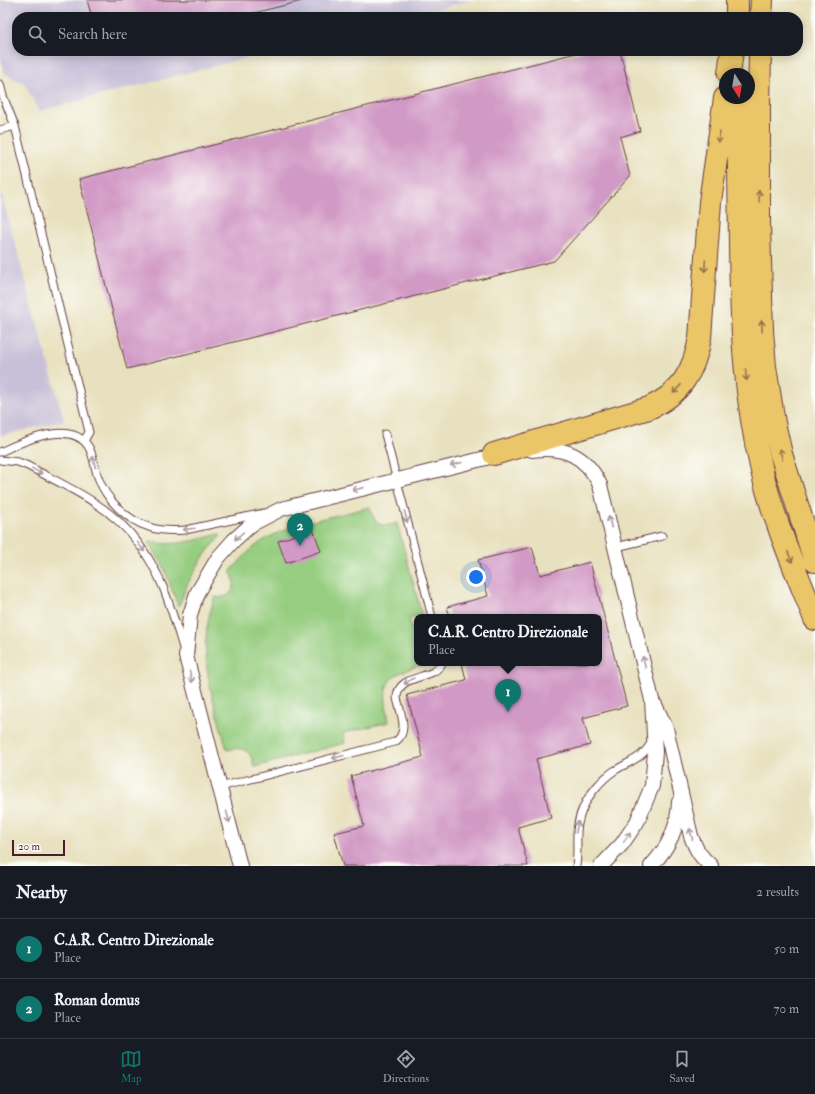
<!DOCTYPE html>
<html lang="en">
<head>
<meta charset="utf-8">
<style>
  body { margin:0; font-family:"IM FELL Double Pica",serif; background:#20242c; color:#f1f3f6 }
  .compass { position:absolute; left:719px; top:68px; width:36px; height:36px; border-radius:50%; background:#171b24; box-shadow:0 2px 10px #0003; rotate:169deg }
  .scale { position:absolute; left:12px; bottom:10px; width:53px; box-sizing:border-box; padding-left:4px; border:2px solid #4a1f2b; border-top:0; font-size:11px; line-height:14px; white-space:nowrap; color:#4a1f2b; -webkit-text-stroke:3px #fdfcf7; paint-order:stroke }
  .you { position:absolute; left:476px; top:577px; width:14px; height:14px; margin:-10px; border:3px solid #fff; border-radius:50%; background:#1a73e8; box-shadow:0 0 0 6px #1a73e833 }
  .badge { display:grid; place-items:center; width:26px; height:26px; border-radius:50%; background:#0f766e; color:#fff; font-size:13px; font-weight:700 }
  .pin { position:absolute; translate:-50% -33px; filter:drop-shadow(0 1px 2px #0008) }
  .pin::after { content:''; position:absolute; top:21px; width:14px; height:12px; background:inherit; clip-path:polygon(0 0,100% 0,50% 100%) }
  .popup { position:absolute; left:414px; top:614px; width:188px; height:52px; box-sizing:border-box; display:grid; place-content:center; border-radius:8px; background:#171b24; filter:drop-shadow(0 1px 3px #0005); font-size:13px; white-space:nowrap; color:#9ea1a6 }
  .popup b { font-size:15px; color:#f1f3f6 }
  .popup::after { content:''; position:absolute; left:50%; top:100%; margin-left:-8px; border:8px solid transparent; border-top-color:#171b24 }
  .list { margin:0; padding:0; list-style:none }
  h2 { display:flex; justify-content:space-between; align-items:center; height:52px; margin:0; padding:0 16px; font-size:17px }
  h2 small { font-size:13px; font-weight:400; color:#9ea1a6 }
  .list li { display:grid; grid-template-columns:26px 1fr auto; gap:12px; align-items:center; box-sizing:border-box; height:60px; padding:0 16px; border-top:1px solid #363941 }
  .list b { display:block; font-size:15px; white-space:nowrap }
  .list p { margin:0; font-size:13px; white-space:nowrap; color:#9ea1a6 }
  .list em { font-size:13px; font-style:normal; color:#9ea1a6 }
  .icon { flex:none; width:22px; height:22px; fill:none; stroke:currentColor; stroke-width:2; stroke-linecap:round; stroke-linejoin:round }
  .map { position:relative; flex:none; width:815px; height:866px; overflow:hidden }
  .search { position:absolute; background:#171b24; box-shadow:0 2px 10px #0003; left:12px; right:12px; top:12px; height:44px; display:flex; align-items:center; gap:10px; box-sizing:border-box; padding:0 14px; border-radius:16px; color:#9ea1a6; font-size:15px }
  .sheet { height:172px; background:#171b24 }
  nav { display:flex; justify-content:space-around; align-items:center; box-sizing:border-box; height:56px; border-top:1px solid #363941; background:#171b24; font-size:11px; color:#9ea1a6 }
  nav a { display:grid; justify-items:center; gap:2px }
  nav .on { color:#0f766e }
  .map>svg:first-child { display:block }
  .industrial { fill:#c8bfd8 }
  .green { fill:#96cd80; stroke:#707656 }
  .building { fill:#d19ac6 }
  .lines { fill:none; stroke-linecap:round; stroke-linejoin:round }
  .lane-casing { stroke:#623c41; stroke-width:9 }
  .street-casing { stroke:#623c41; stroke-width:16 }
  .highway-casing { stroke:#623c41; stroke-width:24 }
  .lane { stroke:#fff; stroke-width:7 }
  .street { stroke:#fff; stroke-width:14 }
  .highway { stroke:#ebc669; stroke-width:22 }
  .oneway { stroke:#9a724a }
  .oneway2 { stroke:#ae9aa0 }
</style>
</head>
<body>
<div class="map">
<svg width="815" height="866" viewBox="0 0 815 866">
  <rect width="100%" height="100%" fill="#fdfcf7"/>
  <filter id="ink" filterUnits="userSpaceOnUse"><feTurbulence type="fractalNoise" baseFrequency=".025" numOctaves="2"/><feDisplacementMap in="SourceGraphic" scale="8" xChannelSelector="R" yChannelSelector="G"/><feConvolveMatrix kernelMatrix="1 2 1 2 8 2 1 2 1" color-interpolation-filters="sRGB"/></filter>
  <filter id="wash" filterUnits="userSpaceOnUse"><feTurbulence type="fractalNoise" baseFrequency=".012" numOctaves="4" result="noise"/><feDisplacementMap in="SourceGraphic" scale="16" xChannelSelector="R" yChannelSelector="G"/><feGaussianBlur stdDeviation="0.9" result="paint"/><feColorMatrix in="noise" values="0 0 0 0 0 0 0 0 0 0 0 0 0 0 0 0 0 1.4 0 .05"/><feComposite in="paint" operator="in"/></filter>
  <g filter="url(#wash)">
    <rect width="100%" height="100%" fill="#e8e1bf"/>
    <path class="industrial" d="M0 0H472L406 17H17V51H273L39 111 25 84 5 74 0 55Z
      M0 189 64 420 0 436Z"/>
    <path class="green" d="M370 507C375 525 379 528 397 523L422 615 409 619 417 649V663H421V665C383 677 382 683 389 722L343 733 345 743 254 767C252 750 242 746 227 750 213 697 194 652 215 597 231 601 240 584 230 572 240 561 249 550 261 542 292 522 334 517 370 507Z
      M219 534H220V537C201 557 188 579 179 606H178L163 565 149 543 151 542C174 547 197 540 219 534Z"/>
    <g id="blocks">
      <path class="building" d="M87 0H302V1L237 17H92Z
        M584 51H620L640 131 620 137 630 176 554 261 127 369 79 179Z
        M313 529 321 551 286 563 278 541Z
        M532 547 540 575 590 562 627 706 583 718 590 745 536 759 551 818 518 827 528 866H343L334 833 364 826 351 776 423 757 407 695 466 680 462 663H599V617H450L447 607 488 596 478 560Z"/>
    </g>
  </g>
  <g filter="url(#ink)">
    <use href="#blocks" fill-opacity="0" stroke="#623c41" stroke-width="1"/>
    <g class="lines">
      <g class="lane-casing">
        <path id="lane" d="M0 84 3 96 15 126 0 130
          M15 126 89 432 84 441
          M385 434 432 617
          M0 452C21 442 70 419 88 446 94 455 94 467 98 477 106 500 127 520 149 527 160 531 173 531 185 530L264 513
          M0 460 18 462 28 466C50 478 74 489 95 503 126 523 149 553 163 587 171 607 177 628 183 648
          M616 547 662 536
          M220 787 395 742C410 732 400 712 397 698 397 673 434 681 442 663
          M576 866C579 845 573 829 583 808 589 794 602 779 614 771 628 762 646 757 652 740"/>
      </g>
      <g class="street-casing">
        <path id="street" d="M532 450C564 446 586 455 600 485L652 700 655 752 652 786 637 822 622 844 601 866
          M655 705 666 728 691 836C696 850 700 856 711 866
          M240 866 186 656 190 615 197 593 218 558 234 540 252 524 281 509 502 454
          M651 866C669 847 678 828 679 802"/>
      </g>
      <g class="highway-casing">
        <path id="highway" d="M737 17V0
          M761 17 762 0
          M760 51 759 107V225L762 331 765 367 774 423 781 454 815 561
          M729 74 732 51
          M738 98C739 146 739 195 740 243 741 320 744 396 762 471 774 522 796 571 815 619
          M494 454 649 408C681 394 694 371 700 338L710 202 725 98"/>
      </g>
      <use href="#lane" class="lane"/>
      <use href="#street" class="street"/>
      <use href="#highway" class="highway"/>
    </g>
    <defs><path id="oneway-shaft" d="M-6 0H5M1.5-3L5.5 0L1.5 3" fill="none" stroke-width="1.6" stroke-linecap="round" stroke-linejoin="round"/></defs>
    <g class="oneway">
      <use href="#oneway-shaft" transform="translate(719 137) rotate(99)"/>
      <use href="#oneway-shaft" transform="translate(759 196) rotate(-91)"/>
      <use href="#oneway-shaft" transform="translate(705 266) rotate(93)"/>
      <use href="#oneway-shaft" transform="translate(762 326) rotate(-92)"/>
      <use href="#oneway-shaft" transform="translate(746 375) rotate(85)"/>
      <use href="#oneway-shaft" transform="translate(677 389) rotate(133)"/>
      <use href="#oneway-shaft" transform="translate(781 454) rotate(-105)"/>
      <use href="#oneway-shaft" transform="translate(790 557) rotate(69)"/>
    </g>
    <g class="oneway2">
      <use href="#oneway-shaft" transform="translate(94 462) rotate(-105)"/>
      <use href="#oneway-shaft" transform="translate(456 464) rotate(166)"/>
      <use href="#oneway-shaft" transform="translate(37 471) rotate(29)"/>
      <use href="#oneway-shaft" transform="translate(358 489) rotate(166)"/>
      <use href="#oneway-shaft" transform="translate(406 517) rotate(76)"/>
      <use href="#oneway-shaft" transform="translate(610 522) rotate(-103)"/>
      <use href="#oneway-shaft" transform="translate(189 529) rotate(173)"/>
      <use href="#oneway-shaft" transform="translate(239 536) rotate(138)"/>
      <use href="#oneway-shaft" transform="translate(141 547) rotate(54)"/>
      <use href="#oneway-shaft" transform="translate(644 662) rotate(-103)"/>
      <use href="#oneway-shaft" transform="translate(191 677) rotate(75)"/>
      <use href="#oneway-shaft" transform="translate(409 681) rotate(149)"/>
      <use href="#oneway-shaft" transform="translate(338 757) rotate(166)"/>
      <use href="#oneway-shaft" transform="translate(228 817) rotate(76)"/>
      <use href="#oneway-shaft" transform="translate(577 827) rotate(-79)"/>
      <use href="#oneway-shaft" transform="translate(691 834) rotate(-105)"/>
      <use href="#oneway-shaft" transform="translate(627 837) rotate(-56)"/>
    </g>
  </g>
</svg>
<svg class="compass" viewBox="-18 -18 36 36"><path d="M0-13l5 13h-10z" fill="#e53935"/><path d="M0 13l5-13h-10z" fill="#9ea1a6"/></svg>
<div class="scale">20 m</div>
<div class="you"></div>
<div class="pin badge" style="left:508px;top:712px">1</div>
<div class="popup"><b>C.A.R. Centro Direzionale</b>Place</div>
<div class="pin badge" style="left:300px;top:546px">2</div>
<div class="search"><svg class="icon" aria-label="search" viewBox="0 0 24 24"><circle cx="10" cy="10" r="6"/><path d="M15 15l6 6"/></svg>Search here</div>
</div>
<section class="sheet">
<h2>Nearby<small>2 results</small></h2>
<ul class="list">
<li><span class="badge">1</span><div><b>C.A.R. Centro Direzionale</b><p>Place</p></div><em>50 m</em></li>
<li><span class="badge">2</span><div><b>Roman domus</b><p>Place</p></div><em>70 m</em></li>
</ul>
</section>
<nav>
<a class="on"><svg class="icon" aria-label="map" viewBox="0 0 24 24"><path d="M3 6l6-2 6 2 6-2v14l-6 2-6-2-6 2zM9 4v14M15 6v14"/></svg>Map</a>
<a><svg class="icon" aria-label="directions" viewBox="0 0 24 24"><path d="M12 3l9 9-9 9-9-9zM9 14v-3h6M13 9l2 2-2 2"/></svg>Directions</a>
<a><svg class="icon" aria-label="saved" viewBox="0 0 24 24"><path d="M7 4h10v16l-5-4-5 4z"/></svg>Saved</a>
</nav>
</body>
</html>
